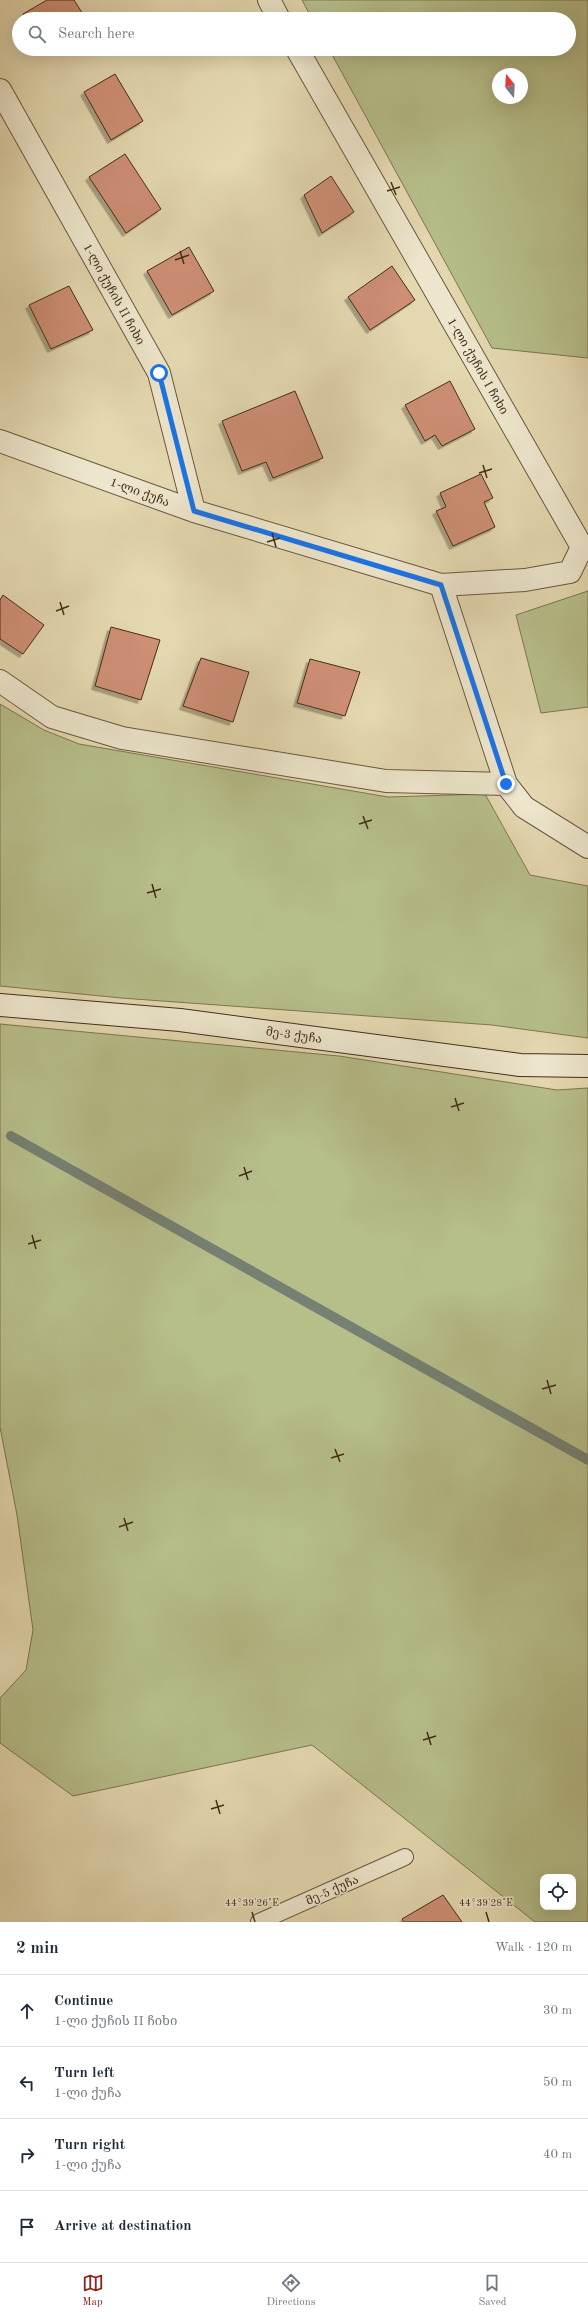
<!DOCTYPE html>
<html lang="en">
<head>
<meta charset="utf-8">
<style>
  body { margin:0; font-family:"Old Standard TT","Noto Serif Georgian",serif; background:#f6f6f7; color:#1f2937 }
  .controls { position:absolute; right:12px; bottom:12px; display:grid; overflow:hidden; border-radius:8px; box-shadow:0 4px 16px #0002 }
  .controls button { width:36px; height:36px; display:grid; place-items:center; padding:0; border:0; border-bottom:1px solid #e0e1e3; background:#fff; color:#1f2937; font:20px sans-serif }
  .compass { position:absolute; left:492px; top:68px; width:36px; height:36px; border-radius:50%; background:#fff; box-shadow:0 4px 16px #0002; rotate:342deg }
  .stop { position:absolute; width:12px; height:12px; margin:-9px; border:3px solid #1a73e8; border-radius:50%; background:#fff }
  .stop.end { background:#1a73e8; border-color:#fff; box-shadow:0 1px 4px #0008 }
  .list { margin:0; padding:0; list-style:none }
  h2 { display:flex; justify-content:space-between; align-items:center; height:52px; margin:0; padding:0 16px; font-size:17px }
  h2 small { font-size:13px; font-weight:400; color:#747a83 }
  .list li { display:grid; grid-template-columns:26px 1fr auto; gap:12px; align-items:center; box-sizing:border-box; height:72px; padding:0 16px; border-top:1px solid #e0e1e3 }
  .list b { display:block; font-size:15px; white-space:nowrap }
  .list p { margin:0; font-size:13px; white-space:nowrap; color:#747a83 }
  .list em { font-size:13px; font-style:normal; color:#747a83 }
  .icon { flex:none; width:22px; height:22px; fill:none; stroke:currentColor; stroke-width:2; stroke-linecap:round; stroke-linejoin:round }
  .map { position:relative; flex:none; width:588px; height:1922px; overflow:hidden }
  .search { position:absolute; background:#fff; box-shadow:0 4px 16px #0002; left:12px; right:12px; top:12px; height:44px; display:flex; align-items:center; gap:10px; box-sizing:border-box; padding:0 14px; border-radius:22px; color:#747a83; font-size:15px }
  .sheet { height:340px; background:#fff }
  nav { display:flex; justify-content:space-around; align-items:center; box-sizing:border-box; height:56px; border-top:1px solid #e0e1e3; background:#fff; font-size:11px; color:#747a83 }
  nav a { display:grid; justify-items:center; gap:2px }
  nav .on { color:#8f2418 }
  .map>svg:first-child { display:block }
  .green { fill:#b6be8a; stroke:#7c7651; fill-rule:evenodd }
  .lines { fill:none; stroke-linecap:round; stroke-linejoin:round }
  .stream { stroke:#758173; stroke-width:10 }
  .building { fill:#ce8f75; stroke:#432d18; filter:url(#shadow) }
  .lane-casing { stroke:#6b583e; stroke-width:18 }
  .street-casing { stroke:#6b583e; stroke-width:24 }
  .secondary-casing { stroke:#432d18; stroke-width:24 }
  .lane { stroke:#ede6cc; stroke-width:16 }
  .street { stroke:#ede6cc; stroke-width:22 }
  .secondary { stroke:#ede6cc; stroke-width:22 }
  .route { stroke:#1a73e8; stroke-width:5 }
  .ticks { fill:none; stroke:#432d18; stroke-width:1.5 }
  .labels { text-anchor:middle; stroke-width:3; stroke-linejoin:round; paint-order:stroke }
  .street-label { font-size:12px; fill:#432d18; stroke:#ede6cc }
  .ticks-label { font-size:10px; text-anchor:middle; fill:#432d18; stroke:#ede6cc; stroke-width:3; stroke-linejoin:round; paint-order:stroke }
</style>
</head>
<body>
<div class="map">
<svg width="588" height="1922" viewBox="0 0 588 1922">
  <defs>
    <filter id="shadow"><feDropShadow dx="-3.5" dy="3.5" stdDeviation="0" flood-color="#0004"/></filter>
  </defs>
  <rect width="100%" height="100%" fill="#e4d8b0"/>
  <filter id="stains"><feTurbulence type="fractalNoise" baseFrequency=".005" numOctaves="4"/><feColorMatrix values="0 0 0 0 .2 0 0 0 0 .09 0 0 0 0 .02 0 0 0 .5 -.17"/></filter>
  <radialGradient id="worn" r=".72"><stop offset=".6" stop-color="#630" stop-opacity="0"/><stop offset="1" stop-color="#630" stop-opacity=".3"/></radialGradient>
  <path class="green" d="M302 0H588V358L492 348 329 49H569V19H312ZM498 74H522V98H498Z
    M588 591V707L541 713 516 615Z
    M0 704 44 730 79 744 388 797 485 794 530 875 588 886V1038L492 1025 121 998 0 986Z
    M0 1024 339 1056 557 1090 588 1088V1922H535L312 1745 73 1796 0 1743V1698L26 1670 33 1630 17 1515 0 1427ZM543 1877H573V1907H543Z"/>
  <g class="lines">
    <path class="stream" d="M11 1136 588 1460"/>
  </g>
  <path class="building" d="M47 0H74L86 19H26L23 14Z
    M115 74 143 121 111 140 84 92Z
    M125 154 161 209 126 233 89 177Z
    M331 176 354 212 322 233 304 195Z
    M189 247 214 291 172 315 147 271Z
    M392 266 415 300 370 330 348 297Z
    M69 286 93 330 51 349 29 305Z
    M450 381 475 429 442 446 435 435 425 441 405 405Z
    M295 391 323 458 273 478 266 462 242 471 222 421Z
    M481 474 493 498 484 502 495 527 453 546 436 511 446 507 440 493Z
    M3 595 44 625 23 654 0 639V600Z
    M111 627 160 640 141 700 95 686Z
    M201 658 249 672 233 722 183 706Z
    M310 659 360 672 345 716 297 703Z
    M443 1895 462 1922H404L402 1919Z"/>
  <g class="lines">
    <g class="lane-casing">
      <path id="lane" d="M259 1922 405 1857"/>
    </g>
    <g class="street-casing">
      <path id="street" d="M269 0 279 19
        M297 49 582 547 570 572 525 580 441 585
        M0 90 159 373 194 511
        M0 441 194 511 441 585 506 784 524 807 588 847
        M0 681 52 717 122 738 386 781 506 784"/>
    </g>
    <g class="secondary-casing">
      <path id="secondary" d="M0 1005 180 1020 520 1065 588 1066"/>
    </g>
    <use href="#lane" class="lane"/>
    <use href="#street" class="street"/>
    <use href="#secondary" class="secondary"/>
  </g>
  <g class="lines">
    <path class="route" d="M159 373 194 511 441 585 506 784"/>
  </g>
  <path class="ticks" d="M391 182 396 195M387 191 400 187M180 251 184 264M175 260 189 255M483 465 487 478M479 473 492 469M272 533 276 547M267 542 280 538M60 602 64 615M56 611 69 606M363 816 368 829M359 824 372 820M152 884 156 898M147 893 161 889M455 1098 459 1111M451 1107 464 1103M244 1167 248 1180M239 1176 252 1171M32 1235 36 1249M28 1244 41 1240M547 1380 551 1394M542 1389 556 1385M335 1449 340 1462M331 1458 344 1454M124 1518 128 1531M119 1527 133 1522M427 1732 431 1745M423 1740 436 1736M216 1800 220 1814M211 1809 224 1805M252 1912 255 1922M486 1912 489 1922"/>
  <g class="labels">
    <g class="street-label">
      <text transform="translate(114 294) rotate(61)" y="4">1-ლი ქუჩის II ჩიხი</text>
      <text transform="translate(478 366) rotate(60)" y="4">1-ლი ქუჩის I ჩიხი</text>
      <text transform="translate(140 492) rotate(20)" y="4">1-ლი ქუჩა</text>
      <text transform="translate(294 1035) rotate(8)" y="4">მე-3 ქუჩა</text>
      <text transform="translate(332 1890) rotate(-24)" y="4">მე-5 ქუჩა</text>
    </g>
  </g>
  <g class="ticks-label">
    <text x="252" y="1906">44°39'26"E</text>
    <text x="486" y="1906">44°39'28"E</text>
  </g>
  <rect width="100%" height="100%" filter="url(#stains)"/>
  <rect width="100%" height="100%" fill="url(#worn)"/>
</svg>
<div class="controls">
<button><svg class="icon" aria-label="locate" viewBox="0 0 24 24"><circle cx="12" cy="12" r="6"/><path d="M12 2v4M12 18v4M2 12h4M18 12h4"/></svg></button>
</div>
<svg class="compass" viewBox="-18 -18 36 36"><path d="M0-13l5 13h-10z" fill="#e53935"/><path d="M0 13l5-13h-10z" fill="#747a83"/></svg>
<div class="stop" style="left:159px;top:373px"></div>
<div class="stop end" style="left:506px;top:784px"></div>
<div class="search"><svg class="icon" aria-label="search" viewBox="0 0 24 24"><circle cx="10" cy="10" r="6"/><path d="M15 15l6 6"/></svg>Search here</div>
</div>
<section class="sheet">
<h2>2 min<small>Walk · 120 m</small></h2>
<ul class="list">
<li><svg class="icon" aria-label="ahead" viewBox="0 0 24 24"><path d="M12 20V5M6 11l6-6 6 6"/></svg><div><b>Continue</b><p>1-ლი ქუჩის II ჩიხი</p></div><em>30 m</em></li>
<li><svg class="icon" aria-label="left" viewBox="0 0 24 24"><path d="M17 20v-9H6M10 6l-5 5 5 5"/></svg><div><b>Turn left</b><p>1-ლი ქუჩა</p></div><em>50 m</em></li>
<li><svg class="icon" aria-label="right" viewBox="0 0 24 24"><path d="M7 20v-9h11M14 6l5 5-5 5"/></svg><div><b>Turn right</b><p>1-ლი ქუჩა</p></div><em>40 m</em></li>
<li><svg class="icon" aria-label="arrive" viewBox="0 0 24 24"><path d="M6 21V4h12l-3 4 3 4H6"/></svg><div><b>Arrive at destination</b></div></li>
</ul>
</section>
<nav>
<a class="on"><svg class="icon" aria-label="map" viewBox="0 0 24 24"><path d="M3 6l6-2 6 2 6-2v14l-6 2-6-2-6 2zM9 4v14M15 6v14"/></svg>Map</a>
<a><svg class="icon" aria-label="directions" viewBox="0 0 24 24"><path d="M12 3l9 9-9 9-9-9zM9 14v-3h6M13 9l2 2-2 2"/></svg>Directions</a>
<a><svg class="icon" aria-label="saved" viewBox="0 0 24 24"><path d="M7 4h10v16l-5-4-5 4z"/></svg>Saved</a>
</nav>
</body>
</html>
